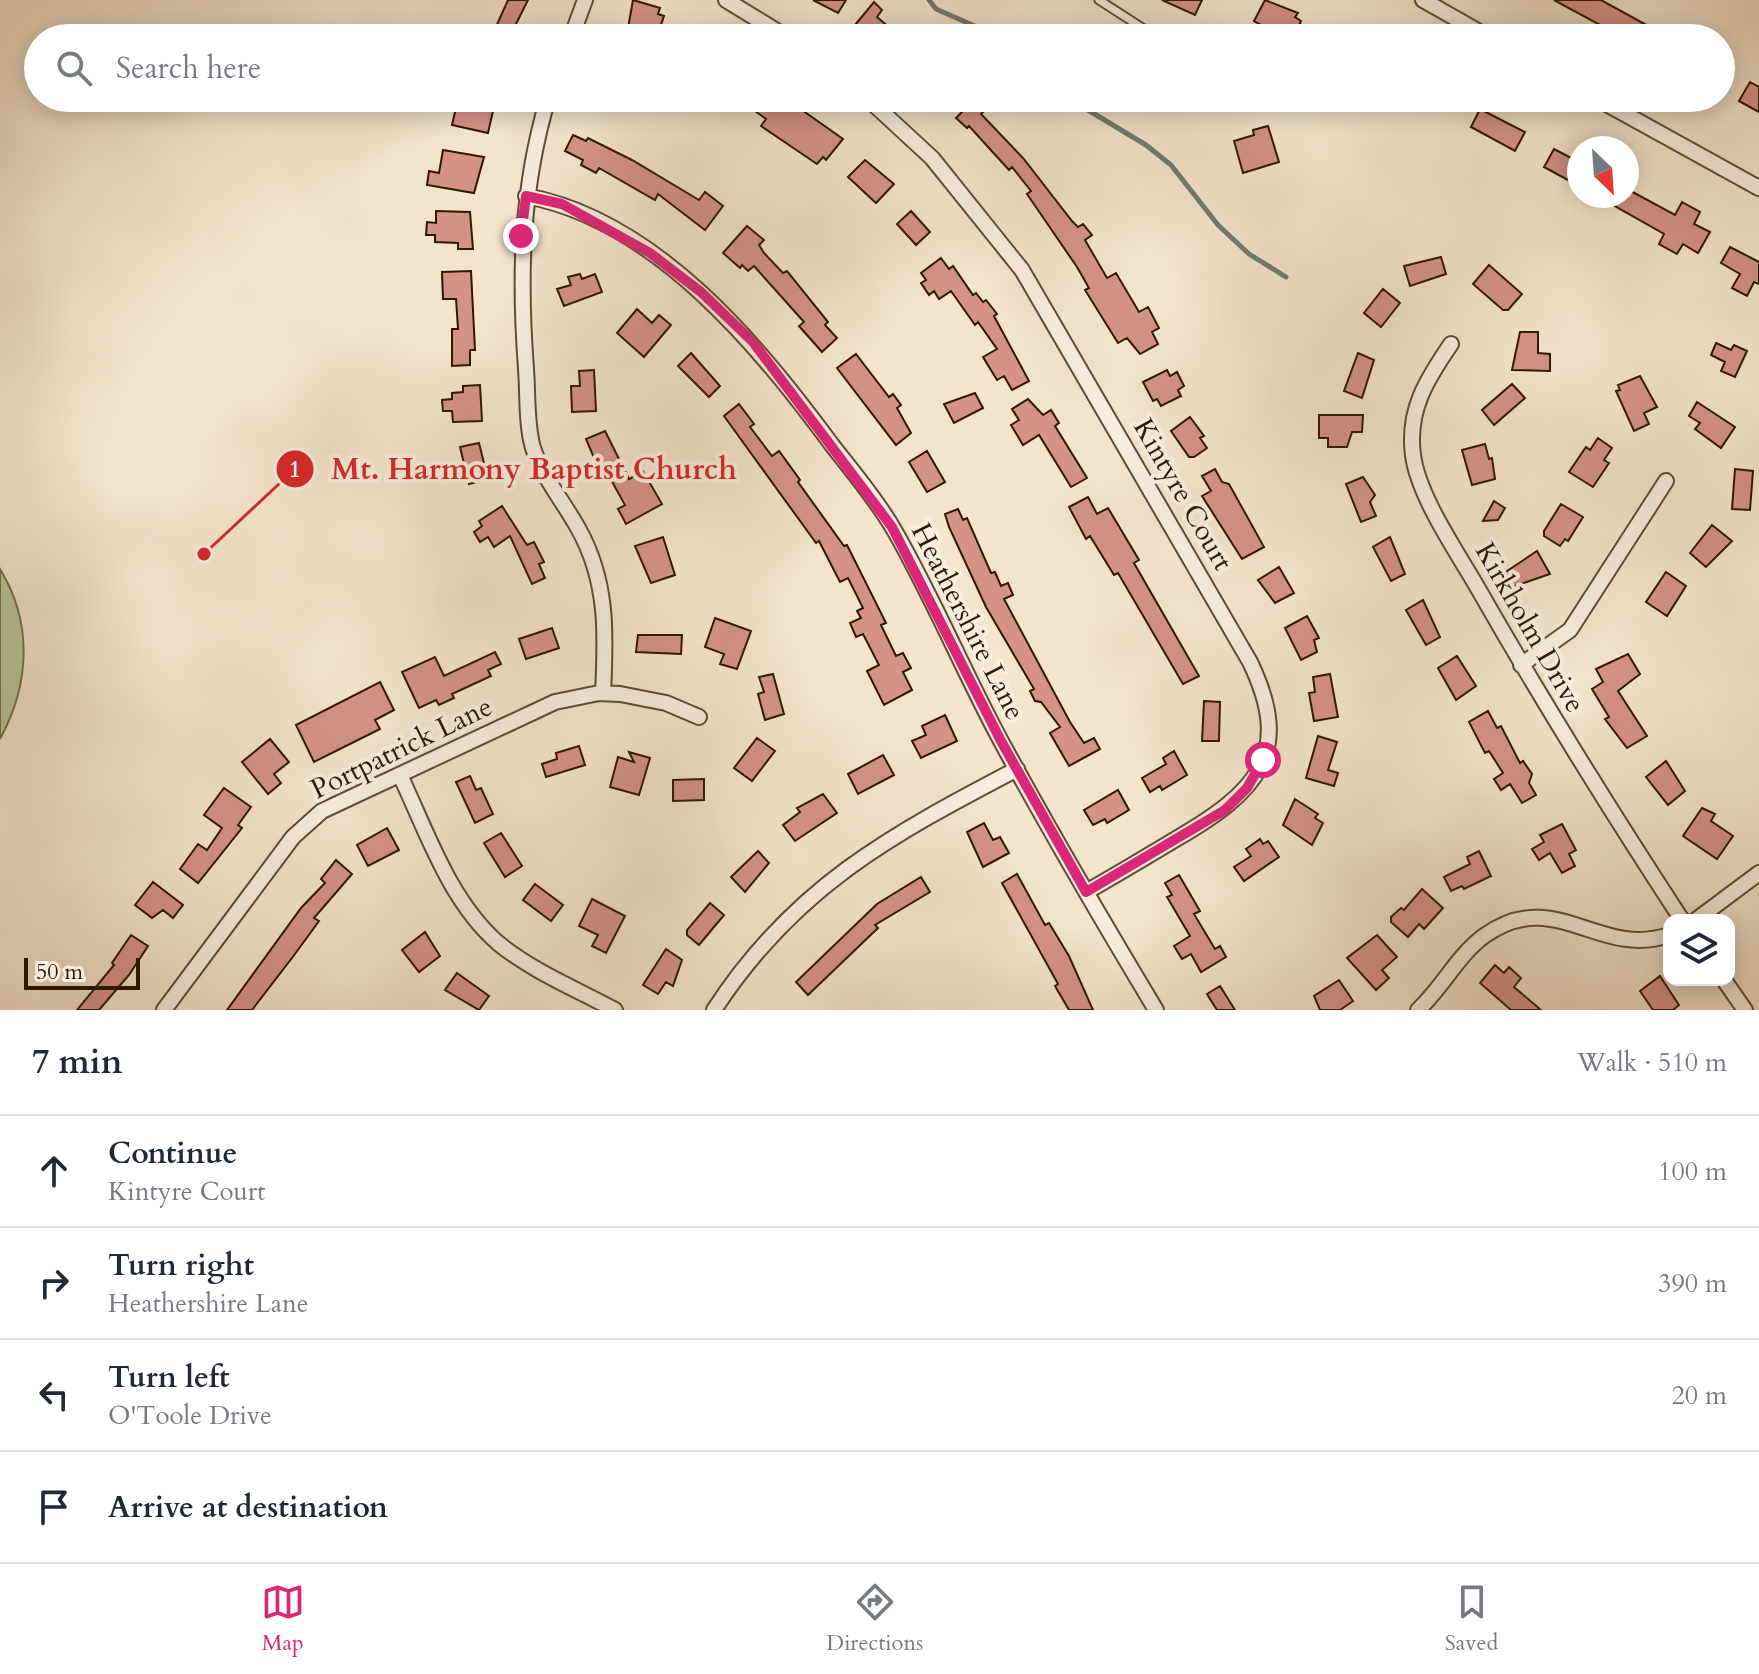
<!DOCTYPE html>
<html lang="en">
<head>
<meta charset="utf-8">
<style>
  body { margin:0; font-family:Cardo,serif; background:#f2f2f3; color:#1f2937 }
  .controls { position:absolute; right:24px; bottom:24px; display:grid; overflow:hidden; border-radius:16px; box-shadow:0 4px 20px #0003 }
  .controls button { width:72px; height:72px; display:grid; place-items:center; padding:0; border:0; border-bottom:2px solid #e0e1e3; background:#fff; color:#1f2937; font:40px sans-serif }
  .compass { position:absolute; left:1567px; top:136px; width:72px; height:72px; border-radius:50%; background:#fff; box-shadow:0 4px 20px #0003; rotate:155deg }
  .scale { position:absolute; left:24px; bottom:20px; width:116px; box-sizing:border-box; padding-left:8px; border:4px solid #2e1900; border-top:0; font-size:22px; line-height:28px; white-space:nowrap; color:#2e1900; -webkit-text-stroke:6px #f8edde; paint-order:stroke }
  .stop { position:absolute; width:24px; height:24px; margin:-18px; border:6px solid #db2777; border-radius:50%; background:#fff }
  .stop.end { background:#db2777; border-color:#fff; box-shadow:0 2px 8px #0008 }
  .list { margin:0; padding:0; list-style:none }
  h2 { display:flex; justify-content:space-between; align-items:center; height:104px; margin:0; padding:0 32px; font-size:34px }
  h2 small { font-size:26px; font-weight:400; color:#747a83 }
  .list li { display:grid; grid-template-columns:52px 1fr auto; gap:24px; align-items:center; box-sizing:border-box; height:112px; padding:0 32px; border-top:2px solid #e0e1e3 }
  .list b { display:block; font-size:30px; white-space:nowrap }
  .list p { margin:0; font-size:26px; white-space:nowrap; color:#747a83 }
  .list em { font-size:26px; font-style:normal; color:#747a83 }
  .icon { flex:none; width:44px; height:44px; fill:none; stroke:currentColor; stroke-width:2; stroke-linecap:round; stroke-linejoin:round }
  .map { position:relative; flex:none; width:1759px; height:1010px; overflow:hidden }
  .search { position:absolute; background:#fff; box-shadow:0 4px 20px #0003; left:24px; right:24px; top:24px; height:88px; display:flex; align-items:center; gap:20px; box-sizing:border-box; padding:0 28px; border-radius:44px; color:#747a83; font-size:30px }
  .sheet { height:552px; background:#fff }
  nav { display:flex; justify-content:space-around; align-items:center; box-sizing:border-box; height:112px; border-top:2px solid #e0e1e3; background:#fff; font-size:22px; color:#747a83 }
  nav a { display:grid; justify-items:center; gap:4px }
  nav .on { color:#db2777 }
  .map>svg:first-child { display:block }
  .green { fill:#b8c59a; stroke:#736f4d; stroke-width:2 }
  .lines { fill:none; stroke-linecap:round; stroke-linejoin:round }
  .stream { stroke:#707c70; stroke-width:5 }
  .building { fill:#d49288; stroke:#2e1900; stroke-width:2 }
  .service-casing { stroke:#604c33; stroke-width:11 }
  .minor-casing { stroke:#604c33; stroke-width:18 }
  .service { stroke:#f8edde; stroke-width:7 }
  .minor { stroke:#f8edde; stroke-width:14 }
  .route { stroke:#db2777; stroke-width:10 }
  .labels { text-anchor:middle; stroke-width:8; stroke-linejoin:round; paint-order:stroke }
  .street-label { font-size:28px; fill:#2e1900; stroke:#f8edde }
  .leader { fill:none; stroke:#d62828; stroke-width:3 }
  .callout-dot { fill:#d62828; stroke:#f8edde; stroke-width:3 }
  .mark-label { font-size:24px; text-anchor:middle; font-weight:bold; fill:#fff }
  .callout-label { font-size:30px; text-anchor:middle; font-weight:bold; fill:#d62828; stroke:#f8edde; stroke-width:8; stroke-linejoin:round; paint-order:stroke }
</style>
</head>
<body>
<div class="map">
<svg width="1759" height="1010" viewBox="0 0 1759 1010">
  <rect width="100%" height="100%" fill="#f4e4cc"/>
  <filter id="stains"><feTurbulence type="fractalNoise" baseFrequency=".0025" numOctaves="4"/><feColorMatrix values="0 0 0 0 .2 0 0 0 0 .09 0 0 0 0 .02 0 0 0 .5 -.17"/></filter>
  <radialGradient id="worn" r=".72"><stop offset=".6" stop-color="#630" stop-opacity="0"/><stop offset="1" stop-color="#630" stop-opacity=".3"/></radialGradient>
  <path class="green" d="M0 569C33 623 30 684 0 739Z"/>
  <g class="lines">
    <path class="stream" d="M929 0 936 9 1002 38
      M1068 98 1146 145 1171 165 1218 225 1249 254 1286 277"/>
  </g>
  <path class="building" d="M508 0H528L509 38H491Z
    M633 0 660 8 658 14 664 16 659 31 652 29 650 35 628 28Z
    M813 0H846L838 13Z
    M1162 0H1202L1195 15Z
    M1265 0 1298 13 1295 17 1301 21 1293 38 1284 34 1281 38H1266L1270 30 1254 21Z
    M1554 0H1601L1670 38H1624Z
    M874 2 882 10 877 17 902 38H870L855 25Z
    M1750 82 1759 87V112L1739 101Z
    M477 98 495 102 488 133 452 125 458 99 476 103Z
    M764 98 775 103 778 99 786 105 795 98 805 106 802 110 843 139 826 160 823 157 817 164 761 126 766 119 755 111Z
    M950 98H984L990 105 981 114 1023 158 1072 221 1078 227 1083 224 1092 235 1085 240 1107 278 1116 273 1139 312 1148 307 1159 328 1152 332 1158 344 1140 354 1127 338 1118 343 1085 290 1089 288 1077 267 1027 194 1031 191 1012 167 1009 170 969 126 967 128 956 118 963 111Z
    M1480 109 1525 132 1515 151 1471 127Z
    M1268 126 1279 162 1243 173 1234 141 1254 135 1253 130Z
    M573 135 586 141 588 138 632 160 699 200 705 192 723 206 705 230 658 194 655 200 599 168 596 173 581 165 583 160 565 151Z
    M1554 149 1579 162V186L1544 167Z
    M443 150 484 157 474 193 427 185 429 171 439 173Z
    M865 160 894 184 876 203 848 177Z
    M1627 189 1675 215 1682 202 1700 212 1694 224 1710 232 1698 253 1683 244 1677 254 1659 244 1664 234 1597 196H1627Z
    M436 211 470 212 473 249H458V243L435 242V235H426L427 222 436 223Z
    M911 211 930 232 916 245 897 224Z
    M747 226 764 240 759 245 764 253 783 273 787 271 828 322 825 325 837 338 822 352 799 326 804 322 754 266 748 271 742 265 740 268 723 253Z
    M1730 247 1759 262V284L1754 282 1747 296 1732 288 1740 274 1721 263Z
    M1441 257 1446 274 1410 286 1404 266Z
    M941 258 949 269 953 266 973 295 976 293 983 302 986 300 997 314 994 316 1029 381 1012 390 1004 376 997 380 983 357 997 349 978 322 975 325 951 291 939 299 934 291 929 295 921 283 926 280 921 273Z
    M1489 265 1522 294 1508 310H1503L1473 284Z
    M471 271 475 350H470V365L452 366V329H458L456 299H443L442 272Z
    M580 274 582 279 595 274 602 292 564 306 557 289 571 285 568 277Z
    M1383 289 1400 303 1381 327 1364 313Z
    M637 309 652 323 659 315 671 325 644 357 617 333Z
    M1520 332H1538V353L1550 354V371L1512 370Z
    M1716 343 1731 350 1734 345 1747 351 1735 377 1721 371 1725 362 1711 355Z
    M691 353 720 386 709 397 678 366Z
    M1358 353 1374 360 1362 398 1344 391Z
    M856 354 889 397 893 394 901 405 897 408 911 433 896 445 837 368Z
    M594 370 596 411 572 412 571 386H580L579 371Z
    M1167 370 1170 376 1177 372 1184 386 1178 390 1181 396 1161 406 1157 399 1153 401 1143 382Z
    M1640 376 1657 407 1644 413 1649 424 1634 431 1616 391 1620 390 1618 385Z
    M1512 384 1525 398 1494 425 1482 410Z
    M480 385 482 421 453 422 452 411H443L442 400 452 399V393L463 392V386Z
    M975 393 983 408 954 423 944 404Z
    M1028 399 1043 415 1051 410 1059 423 1055 426 1087 478 1071 487 1039 435 1023 445 1011 425 1019 420 1012 409Z
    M1697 402 1735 427 1721 448 1695 429 1700 423 1689 416Z
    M739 404 754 424 750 427 772 456 779 451 800 480 798 482 844 546 847 545 886 623 881 625 896 656 903 653 911 668 903 672 912 690 884 705 867 671 879 665 863 634 856 637 850 623 861 618 857 611 863 608 848 578 840 582 819 541 816 543 724 416Z
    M1319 415H1363L1362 432H1352L1347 447H1328V438H1319Z
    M1190 417 1204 436 1200 438 1207 448 1194 457H1189L1171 431Z
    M605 431 629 479 643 471 662 504 626 524 618 509 625 505 605 469 600 472 586 439Z
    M1598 438 1612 448 1604 460 1609 463 1593 487 1569 472 1586 447 1590 450Z
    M479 443 488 479 469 484 460 447Z
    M1485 444 1489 459 1492 458 1495 479 1472 485 1462 450Z
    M927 451 945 482 927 492 909 462Z
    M1215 469 1222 482 1229 484 1264 547 1242 559 1202 496 1211 491 1202 476Z
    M1735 469 1753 471 1750 510 1732 509Z
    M1363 477 1375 495 1370 502 1376 516 1361 522 1346 484Z
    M1088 497 1097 514 1108 508 1139 560 1134 563 1199 676 1183 684 1118 573 1114 575 1090 536 1086 539 1069 507Z
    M1494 501 1505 508 1498 520 1483 521Z
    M1561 504 1583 517 1568 541 1565 539 1560 546 1544 536V531Z
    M502 506 527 545 534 542 544 562 539 564 545 578 532 584 510 536 494 547 488 537 480 542 474 532 482 526 479 521Z
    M958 509 963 520 967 518 991 573 995 572 1001 586 1008 583 1013 595 1004 599 1070 722 1084 743 1094 738 1100 749 1069 766 1050 733 1060 727 1041 702 1035 701 1030 691 1034 689 986 607 949 527 945 514Z
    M1712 525 1732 541 1706 567 1690 553Z
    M663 537 675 575 651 583 635 546Z
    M1390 537 1405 574 1391 581 1373 547Z
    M1537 551 1550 574 1512 587 1504 573Z
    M1279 567 1294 593 1275 603 1258 580Z
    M1666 572 1686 586 1667 616 1646 602Z
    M1423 600 1440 637 1426 645 1406 610Z
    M1307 616 1319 638 1314 640 1317 652 1301 660 1285 628Z
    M715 618 751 631 737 669 720 664 724 654 705 647Z
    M552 628 559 648 526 659 519 639Z
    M638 635H682L681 654 636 652Z
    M495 652 501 664 488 670 491 676 452 694 454 698 439 705 436 700 419 708 402 672 435 657 444 676Z
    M1628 654 1640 674 1618 691 1647 736 1627 748 1605 719 1609 717 1592 689 1603 682 1596 669Z
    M1457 656 1476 686 1456 700 1438 668Z
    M773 674 784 714 765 720 758 694 764 692 759 677Z
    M1330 674 1338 717 1314 721 1309 693 1315 692 1313 677Z
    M380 682 394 710 375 720 380 729 314 762 296 725Z
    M1204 701 1220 702 1219 741H1202Z
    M1488 711 1497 728 1501 726 1520 763 1523 761 1532 774 1529 783 1536 795 1522 803 1510 784 1501 790 1494 779 1503 773 1489 751 1485 753 1469 722Z
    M945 715 957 741 921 758 912 741 926 735 922 726Z
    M1318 736 1337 742 1328 770 1338 773 1334 786 1306 778Z
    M757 738 775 751 752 781 734 768Z
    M270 739 289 762 274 774 281 783 268 794 242 762Z
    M579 746 585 765 546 777 542 764 557 759 556 753Z
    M1174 751 1187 775 1162 790 1160 786 1150 792 1142 778 1166 764 1163 758Z
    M629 752 650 758 639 795 610 787 618 757 634 762Z
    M883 755 894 775 858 794 848 774Z
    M1666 761 1685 791 1668 805 1646 777Z
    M470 776 476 790 481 788 493 814 475 823 456 782Z
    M704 779V800L673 801V780Z
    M224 788 251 807 238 825 242 828 198 883 180 869 198 844 207 850 222 828 204 815Z
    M1118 790 1129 810 1107 823 1105 819 1093 825 1084 810Z
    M823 794 837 813 795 841 783 825 800 812 797 808Z
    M1295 799 1318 814 1315 818 1323 823 1312 845 1283 825Z
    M1702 808 1715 814 1711 821 1733 836 1717 859 1683 836Z
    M984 823 993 840 1000 837 1009 853 983 867 967 832Z
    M1562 824 1576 850 1569 854 1575 866 1562 873 1550 853 1539 860 1532 849 1544 842 1540 835Z
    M387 828 399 850 368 866 357 845Z
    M501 833 522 866 505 877 484 843Z
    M1260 839 1263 844 1268 841 1279 857 1244 881 1234 867 1251 856 1246 849Z
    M758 851 769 863 745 892 731 877Z
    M1479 851 1491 876 1464 889 1462 886 1451 891 1444 877 1470 864 1467 857Z
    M336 860 352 874 314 918 319 921 295 954 252 1010H227L301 908 325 883 321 879Z
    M1017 874 1045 925 1049 923 1069 956 1093 1010H1069L1055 986 1058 984 1002 883Z
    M1179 875 1200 911 1194 914 1215 949 1220 946 1226 957 1201 972 1191 954 1182 959 1174 946 1190 936 1167 897 1172 895 1165 883Z
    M921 877 930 892 875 925 878 928 808 995 796 982 877 904Z
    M153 882 183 905 173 918 163 910 152 918 135 905Z
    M535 884 563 905 551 921 523 900Z
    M1422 889 1443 908 1424 929 1419 924 1408 937 1391 922V917L1401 908 1404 910Z
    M592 899 625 916 606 953 592 946 598 935 579 926Z
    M710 903 724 915 699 945 687 935V930Z
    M425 932 440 956 419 972 402 950Z
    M131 935 148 946 129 975 99 1010H77L114 965 112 963Z
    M1377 935 1397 957 1382 970 1389 978 1376 990 1347 958Z
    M666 949 682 960 673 986 666 982 658 994 643 985Z
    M1495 965 1504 973 1509 967 1521 978 1514 987 1541 1010H1511L1480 983Z
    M457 973 489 996 479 1010 445 990Z
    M1660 976 1679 1005 1673 1010H1653L1640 991Z
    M1339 980 1353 1001 1340 1010H1320L1314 996Z
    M1220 986 1235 1010H1217L1207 994Z"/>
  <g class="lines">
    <g class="service-casing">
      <path id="service" d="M1099 0 1158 38
        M1257 98 1269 105"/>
    </g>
    <g class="minor-casing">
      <path id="minor" d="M726 0 788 38
        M1423 0 1490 38
        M571 38 585 0
        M548 98C521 189 519 275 526 369 528 394 526 424 533 448 543 478 563 501 578 528 608 581 606 634 603 693
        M867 98 932 158 1022 270 1250 662C1295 755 1255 793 1176 839 1146 857 1116 875 1086 892
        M1596 98 1759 188
        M526 196C656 220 758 345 832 445 853 472 876 499 893 528 933 597 964 673 1002 743 1051 833 1103 922 1156 1010
        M1451 344C1427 379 1407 410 1413 455 1418 495 1455 549 1476 585 1541 699 1610 810 1682 920
        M1521 665 1570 630 1666 481
        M400 775C427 832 449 900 498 943 532 971 576 989 615 1010
        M1696 920 1759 873
        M1724 980 1745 1010
        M164 1010 293 837 322 811 555 702 599 693 620 694 666 703 699 717
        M714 1010C794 887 891 835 1017 769
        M1418 1010C1443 987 1457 956 1484 936 1555 885 1598 959 1669 935"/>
    </g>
    <use href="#service" class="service"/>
    <use href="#minor" class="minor"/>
  </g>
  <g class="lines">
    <path class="route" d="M521 236 526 196 562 204 650 253 701 292 753 342 892 527 1001 741 1086 892 1225 810 1247 788 1263 760"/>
  </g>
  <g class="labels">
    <g class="street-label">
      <text transform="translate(1184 494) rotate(60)" y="10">Kintyre Court</text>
      <text transform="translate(969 621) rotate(63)" y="10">Heathershire Lane</text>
      <text transform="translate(1531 627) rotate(60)" y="10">Kirkholm Drive</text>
      <text transform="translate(401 747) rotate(-26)" y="10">Portpatrick Lane</text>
    </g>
  </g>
  <path class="leader" d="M204 554L295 469"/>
  <g class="callout-dot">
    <circle cx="204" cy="554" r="8"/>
    <circle cx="295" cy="469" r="20"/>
  </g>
  <g class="mark-label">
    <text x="295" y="477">1</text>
  </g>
  <g class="callout-label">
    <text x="534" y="479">Mt. Harmony Baptist Church</text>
  </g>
  <rect width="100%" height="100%" filter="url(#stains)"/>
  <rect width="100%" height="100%" fill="url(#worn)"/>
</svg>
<div class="controls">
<button><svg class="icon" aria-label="layers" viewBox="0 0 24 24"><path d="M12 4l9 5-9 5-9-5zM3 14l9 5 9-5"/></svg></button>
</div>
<svg class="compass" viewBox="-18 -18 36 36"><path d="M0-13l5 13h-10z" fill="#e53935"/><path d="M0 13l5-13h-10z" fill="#747a83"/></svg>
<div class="scale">50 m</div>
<div class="stop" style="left:1263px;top:760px"></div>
<div class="stop end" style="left:521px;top:236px"></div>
<div class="search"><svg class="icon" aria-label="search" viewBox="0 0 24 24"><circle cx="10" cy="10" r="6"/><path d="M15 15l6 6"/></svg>Search here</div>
</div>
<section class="sheet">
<h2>7 min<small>Walk · 510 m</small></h2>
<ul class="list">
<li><svg class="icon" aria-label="ahead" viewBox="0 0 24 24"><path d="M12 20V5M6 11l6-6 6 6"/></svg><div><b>Continue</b><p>Kintyre Court</p></div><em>100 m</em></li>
<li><svg class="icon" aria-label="right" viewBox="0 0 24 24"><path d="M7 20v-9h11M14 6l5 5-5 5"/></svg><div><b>Turn right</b><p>Heathershire Lane</p></div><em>390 m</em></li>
<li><svg class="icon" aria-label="left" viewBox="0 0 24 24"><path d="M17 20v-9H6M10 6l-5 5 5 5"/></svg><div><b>Turn left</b><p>O'Toole Drive</p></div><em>20 m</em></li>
<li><svg class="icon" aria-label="arrive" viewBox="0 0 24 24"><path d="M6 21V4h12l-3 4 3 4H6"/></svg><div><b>Arrive at destination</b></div></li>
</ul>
</section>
<nav>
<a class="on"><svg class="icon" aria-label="map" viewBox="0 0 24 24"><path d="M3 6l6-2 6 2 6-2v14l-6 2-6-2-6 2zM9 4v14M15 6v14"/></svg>Map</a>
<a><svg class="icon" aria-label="directions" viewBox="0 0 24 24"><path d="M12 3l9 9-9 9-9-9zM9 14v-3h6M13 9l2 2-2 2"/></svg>Directions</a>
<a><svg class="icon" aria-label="saved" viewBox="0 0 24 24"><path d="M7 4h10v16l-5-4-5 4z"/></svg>Saved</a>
</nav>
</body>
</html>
